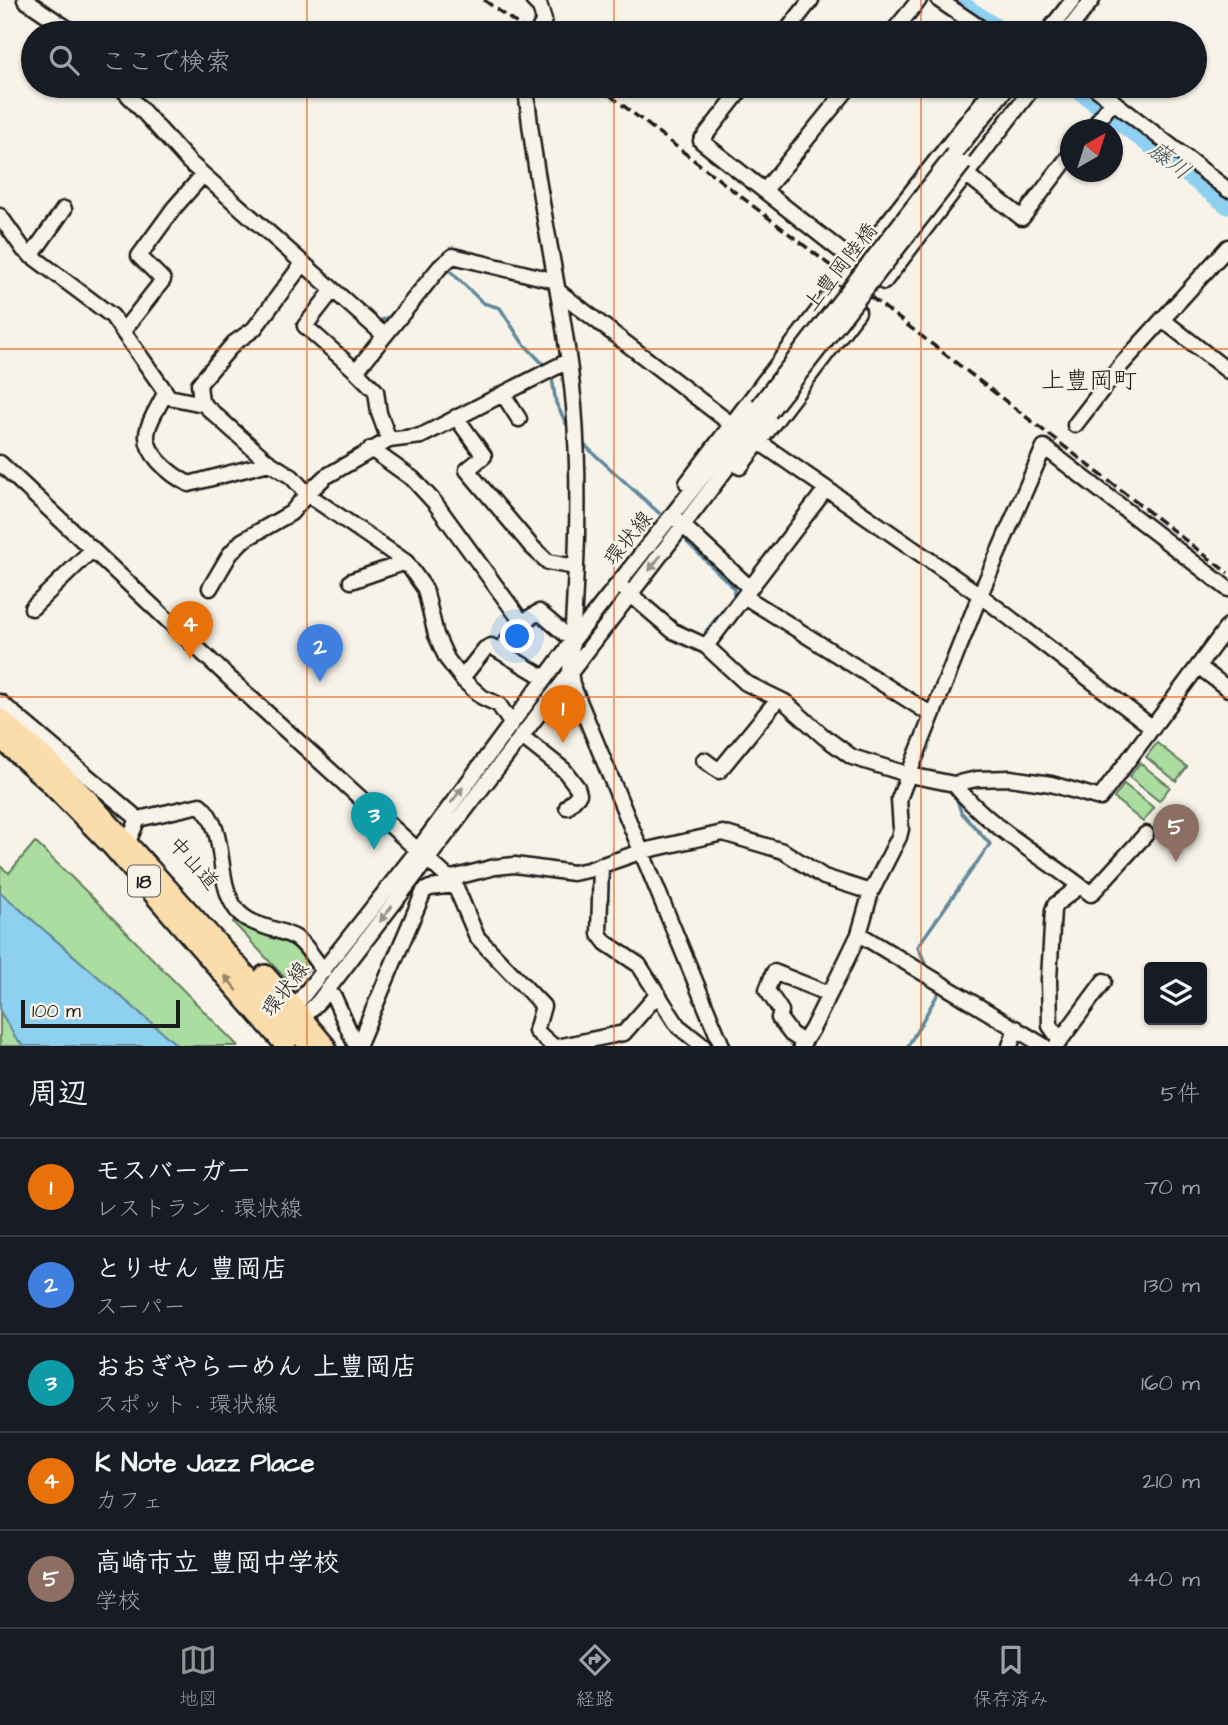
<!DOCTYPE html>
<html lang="ja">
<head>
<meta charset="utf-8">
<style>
  body { margin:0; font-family:"Architects Daughter","Klee One",sans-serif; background:#20242c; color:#f1f3f6 }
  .controls { position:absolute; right:21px; bottom:21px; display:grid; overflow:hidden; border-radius:7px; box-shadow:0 2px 5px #0004 }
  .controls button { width:63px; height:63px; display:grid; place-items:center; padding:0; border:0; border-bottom:2px solid #363941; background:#171b24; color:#f1f3f6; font:35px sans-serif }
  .compass { position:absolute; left:1060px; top:119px; width:63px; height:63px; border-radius:50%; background:#171b24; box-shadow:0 2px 5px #0004; rotate:39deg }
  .scale { position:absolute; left:21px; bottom:18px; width:159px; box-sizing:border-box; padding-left:7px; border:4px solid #1c1c1c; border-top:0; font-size:19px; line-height:24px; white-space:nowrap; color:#1c1c1c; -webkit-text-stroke:5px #f7f3e8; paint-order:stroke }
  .you { position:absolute; left:518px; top:637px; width:24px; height:24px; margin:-18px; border:5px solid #fff; border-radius:50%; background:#1a73e8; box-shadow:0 0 0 10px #1a73e833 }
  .badge { display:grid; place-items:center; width:46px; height:46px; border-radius:50%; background:#919294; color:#fff; font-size:23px; font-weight:700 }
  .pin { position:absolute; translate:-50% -58px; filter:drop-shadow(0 2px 4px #0008) }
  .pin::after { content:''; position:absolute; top:37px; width:24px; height:21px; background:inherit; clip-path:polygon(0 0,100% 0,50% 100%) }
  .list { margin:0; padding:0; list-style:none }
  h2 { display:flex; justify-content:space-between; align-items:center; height:91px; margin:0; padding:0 28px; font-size:30px }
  h2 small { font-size:23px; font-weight:400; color:#9ea1a6 }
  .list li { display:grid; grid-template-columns:46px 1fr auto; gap:21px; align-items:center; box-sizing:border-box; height:98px; padding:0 28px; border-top:2px solid #363941 }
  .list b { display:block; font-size:26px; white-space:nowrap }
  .list p { margin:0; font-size:23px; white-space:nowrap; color:#9ea1a6 }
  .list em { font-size:23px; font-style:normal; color:#9ea1a6 }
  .icon { flex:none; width:38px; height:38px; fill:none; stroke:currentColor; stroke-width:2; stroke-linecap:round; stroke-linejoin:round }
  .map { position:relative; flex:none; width:1228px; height:1046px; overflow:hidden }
  .search { position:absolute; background:#171b24; box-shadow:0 2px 5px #0004; left:21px; right:21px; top:21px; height:77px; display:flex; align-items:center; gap:18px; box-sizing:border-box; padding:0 24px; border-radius:38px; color:#9ea1a6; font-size:26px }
  .sheet { height:581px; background:#171b24 }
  nav { display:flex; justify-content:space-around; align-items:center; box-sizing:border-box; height:98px; border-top:2px solid #363941; background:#171b24; font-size:19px; color:#9ea1a6 }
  nav a { display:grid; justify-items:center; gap:4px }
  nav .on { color:#919294 }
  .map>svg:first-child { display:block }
  .green { fill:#aadd9f; stroke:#637c5e; stroke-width:2 }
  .water { fill:#8ed0f0; stroke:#60889b; stroke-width:2 }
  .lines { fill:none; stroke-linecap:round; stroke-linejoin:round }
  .stream { stroke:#60889b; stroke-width:3.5 }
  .river { stroke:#8ed0f0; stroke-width:19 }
  .minor-casing { stroke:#1c1c1c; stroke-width:19 }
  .major-casing { stroke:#1c1c1c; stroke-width:23 }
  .highway-casing { stroke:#1c1c1c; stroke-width:24 }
  .minor { stroke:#f7f3e8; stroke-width:14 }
  .major { stroke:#fbddab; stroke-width:18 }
  .highway { stroke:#fbddab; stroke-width:19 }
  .rail { stroke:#1c1c1c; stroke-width:3.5; stroke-dasharray:10 5; stroke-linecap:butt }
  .minor-bridge-casing { stroke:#1c1c1c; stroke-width:19; stroke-linecap:butt }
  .minor-bridge { stroke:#f7f3e8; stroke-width:14 }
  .oneway { fill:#94928c }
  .oneway2 { fill:#97866b }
  .grid { fill:none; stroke:#e8590c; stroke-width:2; stroke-opacity:0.55 }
  .labels { text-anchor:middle; stroke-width:5; stroke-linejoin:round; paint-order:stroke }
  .shield { fill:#f7f3e8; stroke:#5e5c59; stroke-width:2 }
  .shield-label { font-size:19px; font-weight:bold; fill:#1c1c1c }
  .street-label { font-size:21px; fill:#1c1c1c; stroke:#f7f3e8 }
  .water-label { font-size:23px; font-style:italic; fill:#3e525c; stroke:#f7f3e8 }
  .quarter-label { font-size:24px; fill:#1c1c1c; stroke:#f7f3e8 }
</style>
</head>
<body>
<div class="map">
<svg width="1228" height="1046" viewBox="0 0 1228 1046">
  <rect width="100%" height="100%" fill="#f7f3e8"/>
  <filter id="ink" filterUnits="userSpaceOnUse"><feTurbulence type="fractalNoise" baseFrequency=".0143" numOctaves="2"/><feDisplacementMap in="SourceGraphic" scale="14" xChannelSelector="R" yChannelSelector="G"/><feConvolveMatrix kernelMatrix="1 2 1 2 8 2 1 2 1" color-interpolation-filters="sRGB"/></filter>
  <g filter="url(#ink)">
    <path class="green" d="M1157 743 1187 767 1176 781 1146 757Z
      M1140 763 1170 787 1159 801 1129 777Z
      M1124 784 1154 808 1143 822 1114 798Z
      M35 842 92 897 238 1046H178L0 892V866L9 873Z
      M236 917C269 932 291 935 310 968L296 979 283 976 233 922Z
      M0 1011 16 1038 24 1046H0Z"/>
    <path class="water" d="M0 892 178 1046H24L16 1038 0 1011Z"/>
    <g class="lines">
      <path class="stream" d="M445 266 483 303 500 308 522 342 546 367
        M378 322 390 316 402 303
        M551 372 556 403 570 431
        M580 441 659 513
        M687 542 734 588V596L706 631
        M927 967 918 947 920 943 990 844 961 812 957 800 959 796
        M908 1046 939 992"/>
      <path class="river" d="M954 0 1003 33
        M1074 86 1099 105
        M1113 116 1228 205"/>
      <g class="minor-casing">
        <path id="minor" d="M25 0 74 33
          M533 0 540 7 544 20 537 33
          M939 0 988 33
          M785 33 811 0
          M892 33 919 0
          M1047 33 1073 0
          M1066 33 1092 0
          M120 86 189 162 384 335
          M526 86C535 193 564 298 574 406 581 493 576 585 570 672L572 684 722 1046
          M744 86 701 141 846 255 884 282 1034 86
          M1093 86 1228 190
          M1091 130 1113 101
          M954 154 1008 86
          M967 175 1022 218 1070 155
          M765 190 850 86
          M0 216 24 250 112 316 169 397 203 404
          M31 256 64 209
          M857 261 995 86
          M303 263 254 329 234 343 199 384 201 402 267 461 292 477 307 494 406 562 425 589 436 635 447 659 464 681 482 697 499 705 511 723
          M333 290 305 326 356 371 376 391 379 413 389 440
          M558 291 731 424
          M1163 320 1228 371
          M123 331 163 280 139 256 174 208 203 175
          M356 371 440 267 453 256 556 281
          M165 393C160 405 151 417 148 429 141 452 171 475 189 484L269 463
          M503 394 568 361
          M456 417 484 456 467 470 532 547 548 562 575 567
          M1075 425 1122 364 1228 247
          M759 442 980 595 1153 728
          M371 449 413 479 435 503 522 622
          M0 463 256 703 446 876 452 878 495 867 515 865 573 873 588 870 643 851 723 833 783 851 824 877 871 892
          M687 483 833 291 858 312 740 467
          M676 519 750 588
          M351 581 406 562
          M210 588 230 554 242 541 291 513 307 494 325 477 389 440 421 436 503 394 519 419
          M624 589 673 631 706 646 746 683 785 702 823 736 852 757 910 775 954 784 977 779 1010 778 1051 784 1100 798 1228 626
          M744 596 932 715
          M32 608 93 549
          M706 646 826 489
          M500 650 522 622 539 612 565 634 572 630
          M1198 666 1228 689
          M462 678 485 649 491 646 545 678
          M0 702 138 819
          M521 736 564 770 577 787 579 794 567 807
          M704 760 719 771 778 699
          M954 784C991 830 1046 858 1091 894L1146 834
          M128 842 138 819 200 805C228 830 215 876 234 906 246 927 277 927 296 938 308 946 315 961 324 971
          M601 865 599 934 606 943 639 965 678 1026 703 1046
          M452 878 477 937 543 1006 536 1031 553 1046
          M859 934 1044 1046
          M326 991 334 997 356 1046
          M288 1015 417 851 572 642 759 405
          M296 1025 319 1001 769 413
          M1060 1040 1050 1026 1049 979 1053 910 1055 905 1080 886
          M803 1042 791 1034 779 1018 781 1011 767 990 774 972 829 994
          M358 1046 424 891 430 888 454 885
          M561 1046 624 1033 658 994
          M801 1046 812 1029 846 961 859 934 871 892 899 837 901 829 899 799 906 781 980 595 1044 447 1228 589
          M1010 1046 1016 1028
          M1056 1046 1104 981"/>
      </g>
      <g class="major-casing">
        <path id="major" d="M294 1008 326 1046"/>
      </g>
      <g class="highway-casing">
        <path id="highway" d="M0 719 48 761 87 799 310 1046
          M0 738 48 781 112 846 286 1046
          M265 975 294 1008"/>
      </g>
      <use href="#minor" class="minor"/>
      <use href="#major" class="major"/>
      <use href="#highway" class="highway"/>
      <path class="rail" d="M484 0 530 33
        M598 86 1228 573"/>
      <g class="minor-bridge-casing">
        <path id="minor-bridge" d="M759 405 954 154
          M769 413 964 163"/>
      </g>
      <use href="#minor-bridge" class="minor-bridge"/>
    </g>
    <defs><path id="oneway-solid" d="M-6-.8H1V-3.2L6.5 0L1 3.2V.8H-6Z" transform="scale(1.75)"/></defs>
    <g class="oneway">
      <use href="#oneway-solid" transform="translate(655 563) rotate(127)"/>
      <use href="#oneway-solid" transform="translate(457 795) rotate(-53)"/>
      <use href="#oneway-solid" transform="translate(386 914) rotate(128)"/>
    </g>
    <use class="oneway2" href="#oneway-solid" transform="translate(231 983) rotate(-130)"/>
  </g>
  <path class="grid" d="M307 0V33M614 0V33M921 0V33M307 86V1046M614 86V1046M921 86V1046M0 349H1228M0 697H1228"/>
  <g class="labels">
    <rect class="shield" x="128" y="865.5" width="32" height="31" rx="5"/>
    <g class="shield-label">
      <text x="144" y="888">18</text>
    </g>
    <g class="street-label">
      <text transform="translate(840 267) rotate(-52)" y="7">上豊岡陸橋</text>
      <text transform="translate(628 538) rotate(-51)" y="7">環状線</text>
      <text transform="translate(194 863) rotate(48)" y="7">中山道</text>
      <text transform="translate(285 989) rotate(-53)" y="7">環状線</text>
    </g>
    <g class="water-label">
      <text transform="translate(1170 160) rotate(38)" y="8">藤川</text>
    </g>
    <g class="quarter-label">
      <text x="1089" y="388">上豊岡町</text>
    </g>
  </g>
</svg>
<div class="controls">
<button><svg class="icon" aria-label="layers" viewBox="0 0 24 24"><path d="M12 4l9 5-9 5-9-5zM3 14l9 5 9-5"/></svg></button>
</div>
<svg class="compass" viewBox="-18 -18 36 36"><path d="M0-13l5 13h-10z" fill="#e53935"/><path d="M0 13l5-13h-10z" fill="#9ea1a6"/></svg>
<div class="scale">100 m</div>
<div class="you"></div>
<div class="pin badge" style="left:563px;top:743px;background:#e8710a">1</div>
<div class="pin badge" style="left:320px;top:682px;background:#3f7fe0">2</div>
<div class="pin badge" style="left:374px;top:850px;background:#0f9aa8">3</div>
<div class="pin badge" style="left:190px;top:659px;background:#e8710a">4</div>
<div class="pin badge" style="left:1176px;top:862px;background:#8d6e63">5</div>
<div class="search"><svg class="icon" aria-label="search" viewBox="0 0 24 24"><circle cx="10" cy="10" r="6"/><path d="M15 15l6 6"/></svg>ここで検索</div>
</div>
<section class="sheet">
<h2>周辺<small>5件</small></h2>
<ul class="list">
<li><span class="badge" style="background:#e8710a">1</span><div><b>モスバーガー</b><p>レストラン · 環状線</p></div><em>70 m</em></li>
<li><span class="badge" style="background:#3f7fe0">2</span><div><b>とりせん 豊岡店</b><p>スーパー</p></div><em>130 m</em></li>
<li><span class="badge" style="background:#0f9aa8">3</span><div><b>おおぎやらーめん 上豊岡店</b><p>スポット · 環状線</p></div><em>160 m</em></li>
<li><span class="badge" style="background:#e8710a">4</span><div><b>K Note Jazz Place</b><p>カフェ</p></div><em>210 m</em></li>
<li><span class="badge" style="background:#8d6e63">5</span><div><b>高崎市立 豊岡中学校</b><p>学校</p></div><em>440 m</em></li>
</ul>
</section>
<nav>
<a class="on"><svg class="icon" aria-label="map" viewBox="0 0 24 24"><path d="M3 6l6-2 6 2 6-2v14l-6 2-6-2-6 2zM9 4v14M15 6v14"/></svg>地図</a>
<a><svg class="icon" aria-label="directions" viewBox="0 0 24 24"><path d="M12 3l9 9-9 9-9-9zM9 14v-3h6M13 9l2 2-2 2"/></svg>経路</a>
<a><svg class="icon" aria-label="saved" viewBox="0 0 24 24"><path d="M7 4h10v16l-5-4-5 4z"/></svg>保存済み</a>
</nav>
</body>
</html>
